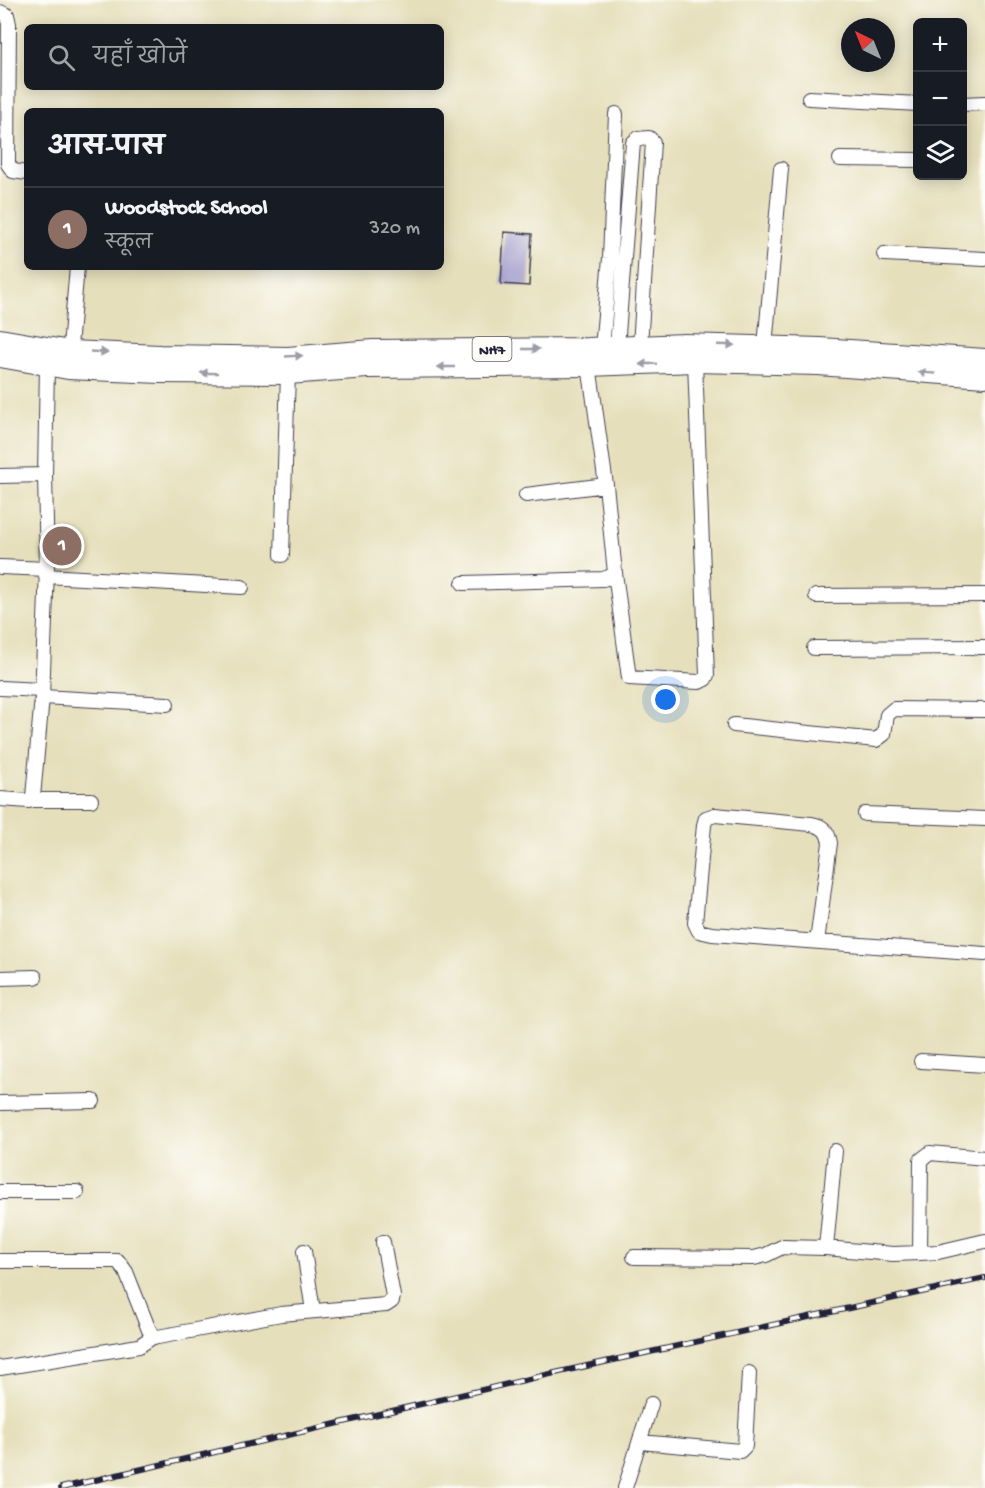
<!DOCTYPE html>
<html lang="hi">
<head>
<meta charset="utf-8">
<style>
  body { margin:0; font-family:"Gochi Hand","Playpen Sans Deva",sans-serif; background:#20242c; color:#f1f3f6 }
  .controls { position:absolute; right:18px; top:18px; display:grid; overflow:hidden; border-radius:9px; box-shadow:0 3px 15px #0003 }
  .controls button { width:54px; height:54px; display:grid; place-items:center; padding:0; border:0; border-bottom:2px solid #363941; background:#171b24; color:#f1f3f6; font:30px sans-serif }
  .compass { position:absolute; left:841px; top:18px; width:54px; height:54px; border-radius:50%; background:#171b24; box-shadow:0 3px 15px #0003; rotate:317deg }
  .you { position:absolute; left:666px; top:700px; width:21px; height:21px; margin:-15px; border:4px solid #fff; border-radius:50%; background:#1a73e8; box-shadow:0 0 0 9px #1a73e833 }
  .badge { display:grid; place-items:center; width:39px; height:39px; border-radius:50%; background:#2563eb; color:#fff; font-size:20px; font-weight:700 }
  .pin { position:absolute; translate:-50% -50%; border:3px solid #fff; box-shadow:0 2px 6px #0006 }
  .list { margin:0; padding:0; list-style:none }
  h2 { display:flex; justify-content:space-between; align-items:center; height:78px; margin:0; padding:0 24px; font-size:26px }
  h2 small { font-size:20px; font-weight:400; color:#9ea1a6 }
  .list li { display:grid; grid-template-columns:39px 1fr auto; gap:18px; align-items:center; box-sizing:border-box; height:84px; padding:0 24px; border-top:2px solid #363941 }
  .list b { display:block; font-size:22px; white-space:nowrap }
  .list p { margin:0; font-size:20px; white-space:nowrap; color:#9ea1a6 }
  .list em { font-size:20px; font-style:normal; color:#9ea1a6 }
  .icon { flex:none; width:33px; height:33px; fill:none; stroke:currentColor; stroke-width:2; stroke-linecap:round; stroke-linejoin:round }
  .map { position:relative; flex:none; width:985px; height:1488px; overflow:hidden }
  .search { position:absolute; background:#171b24; box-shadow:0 3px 15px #0003; left:24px; top:24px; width:420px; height:66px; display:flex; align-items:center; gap:15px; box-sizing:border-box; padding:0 21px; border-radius:9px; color:#9ea1a6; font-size:22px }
  .panel { position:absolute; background:#171b24; box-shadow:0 3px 15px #0003; left:24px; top:108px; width:420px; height:162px; border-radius:9px }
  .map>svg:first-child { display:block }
  .building { fill:#aaa5cf }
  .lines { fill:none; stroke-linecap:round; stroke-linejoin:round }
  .minor-casing { stroke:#3f3e4e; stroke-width:16 }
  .highway-casing { stroke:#3f3e4e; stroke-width:22 }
  .minor { stroke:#fff; stroke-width:14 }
  .highway { stroke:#fff; stroke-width:20 }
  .rail-casing { stroke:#22223b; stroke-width:6 }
  .rail { stroke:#fdfcf7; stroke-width:4; stroke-dasharray:11; stroke-linecap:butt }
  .oneway { fill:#9c9ca7 }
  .labels { text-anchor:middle; stroke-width:6; stroke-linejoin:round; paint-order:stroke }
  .shield { fill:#fdfcf7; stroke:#646373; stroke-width:1.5 }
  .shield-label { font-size:15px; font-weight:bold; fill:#22223b }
</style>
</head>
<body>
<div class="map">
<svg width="985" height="1488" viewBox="0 0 985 1488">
  <rect width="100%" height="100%" fill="#fdfcf7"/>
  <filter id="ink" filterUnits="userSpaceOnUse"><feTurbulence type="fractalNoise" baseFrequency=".0167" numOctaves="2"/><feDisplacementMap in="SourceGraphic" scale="12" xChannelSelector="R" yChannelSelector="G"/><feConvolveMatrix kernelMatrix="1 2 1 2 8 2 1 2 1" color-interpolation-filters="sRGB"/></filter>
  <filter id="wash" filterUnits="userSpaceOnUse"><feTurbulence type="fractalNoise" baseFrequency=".008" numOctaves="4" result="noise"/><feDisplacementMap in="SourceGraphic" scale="24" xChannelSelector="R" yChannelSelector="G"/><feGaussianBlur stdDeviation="1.35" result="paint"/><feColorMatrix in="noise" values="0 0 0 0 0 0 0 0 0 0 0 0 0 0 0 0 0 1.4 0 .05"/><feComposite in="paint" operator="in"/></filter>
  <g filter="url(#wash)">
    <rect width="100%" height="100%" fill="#e6dfbb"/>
    <g id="blocks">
      <path class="building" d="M504 232 532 234 529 286 501 284Z"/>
    </g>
  </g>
  <g filter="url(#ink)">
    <use href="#blocks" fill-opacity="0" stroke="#3f3e4e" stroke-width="1.5"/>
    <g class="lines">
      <g class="minor-casing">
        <path id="minor" d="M0 12 7 15 9 24 8 164 13 171 27 173
          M809 98 918 104
          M962 104 985 103
          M840 159 918 160
          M884 254 985 259
          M765 346 781 169
          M617 347 633 143 637 139 649 138 653 142 640 346
          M602 348 610 258 616 114
          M69 358 77 267
          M0 476 45 475
          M526 495 606 485
          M282 555 288 374
          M0 567 47 569
          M615 573 629 678 699 682 705 679 707 675 695 362
          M46 576 242 587
          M463 583 603 579 609 577 615 573 606 485 588 358
          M816 596 985 595
          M814 648 985 647
          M0 688 41 690
          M42 697 167 704
          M734 725 876 740 884 734 887 715 894 709 985 710
          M0 799 29 801 33 797 42 697 47 569 45 475 47 366
          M32 800H91
          M865 814 985 819
          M817 942 830 843C828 831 823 826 811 824L715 815 706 818 704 825 695 923 699 931 712 934 985 954
          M0 978 35 977
          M921 1061 985 1065
          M0 1103 93 1101
          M0 1192H77
          M826 1248 835 1151
          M304 1251 313 1311
          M920 1253 921 1160 930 1153 985 1158
          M634 1257 754 1258 766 1255 782 1247 826 1248 893 1254 920 1253 938 1252 985 1241
          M0 1261H118L126 1272 149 1330 154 1336 158 1337 281 1314 386 1305 392 1301 393 1296 383 1242
          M0 1368 139 1346 154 1336
          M640 1442 740 1451 745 1446 749 1373
          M625 1488 651 1404"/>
      </g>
      <g class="highway-casing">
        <path id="highway" d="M0 339 70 351 160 355 288 357 373 350 588 348 685 344 820 348 985 359
          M0 357 68 369 160 373 288 374 367 368 588 366 695 362 818 365 985 377"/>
      </g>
      <use href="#minor" class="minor"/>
      <use href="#highway" class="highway"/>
      <g class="rail-casing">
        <path id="rail" d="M61 1488 546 1375 985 1278"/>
      </g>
      <use href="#rail" class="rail"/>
    </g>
    <defs><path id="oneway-solid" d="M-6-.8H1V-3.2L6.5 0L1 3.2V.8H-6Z" transform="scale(1.5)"/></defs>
    <g class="oneway">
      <use href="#oneway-solid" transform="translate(726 345) rotate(2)"/>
      <use href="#oneway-solid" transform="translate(531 349)"/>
      <use href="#oneway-solid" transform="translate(99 352) rotate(3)"/>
      <use href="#oneway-solid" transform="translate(294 356) rotate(-3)"/>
      <use href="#oneway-solid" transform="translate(648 364) rotate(178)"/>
      <use href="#oneway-solid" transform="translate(446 367) rotate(180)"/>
      <use href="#oneway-solid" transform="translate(209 373) rotate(-179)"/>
      <use href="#oneway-solid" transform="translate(927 373) rotate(-176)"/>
    </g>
  </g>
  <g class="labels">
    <rect class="shield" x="472.5" y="337" width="39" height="24" rx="4.5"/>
    <g class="shield-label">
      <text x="492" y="354">NH7</text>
    </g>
  </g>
</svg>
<div class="controls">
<button>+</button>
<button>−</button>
<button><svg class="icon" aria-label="layers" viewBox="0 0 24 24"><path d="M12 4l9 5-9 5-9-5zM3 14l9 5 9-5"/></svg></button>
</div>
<svg class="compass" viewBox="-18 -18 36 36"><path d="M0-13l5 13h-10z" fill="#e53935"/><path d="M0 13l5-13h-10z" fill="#9ea1a6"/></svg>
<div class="you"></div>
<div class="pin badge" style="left:62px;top:546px;background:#8d6e63">1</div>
<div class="search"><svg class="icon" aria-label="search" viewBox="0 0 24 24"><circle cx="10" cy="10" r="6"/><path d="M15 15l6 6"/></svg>यहाँ खोजें</div>
<section class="panel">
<h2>आस-पास<small></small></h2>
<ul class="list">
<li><span class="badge" style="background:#8d6e63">1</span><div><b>Woodstock School</b><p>स्कूल</p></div><em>320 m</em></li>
</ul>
</section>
</div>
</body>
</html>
